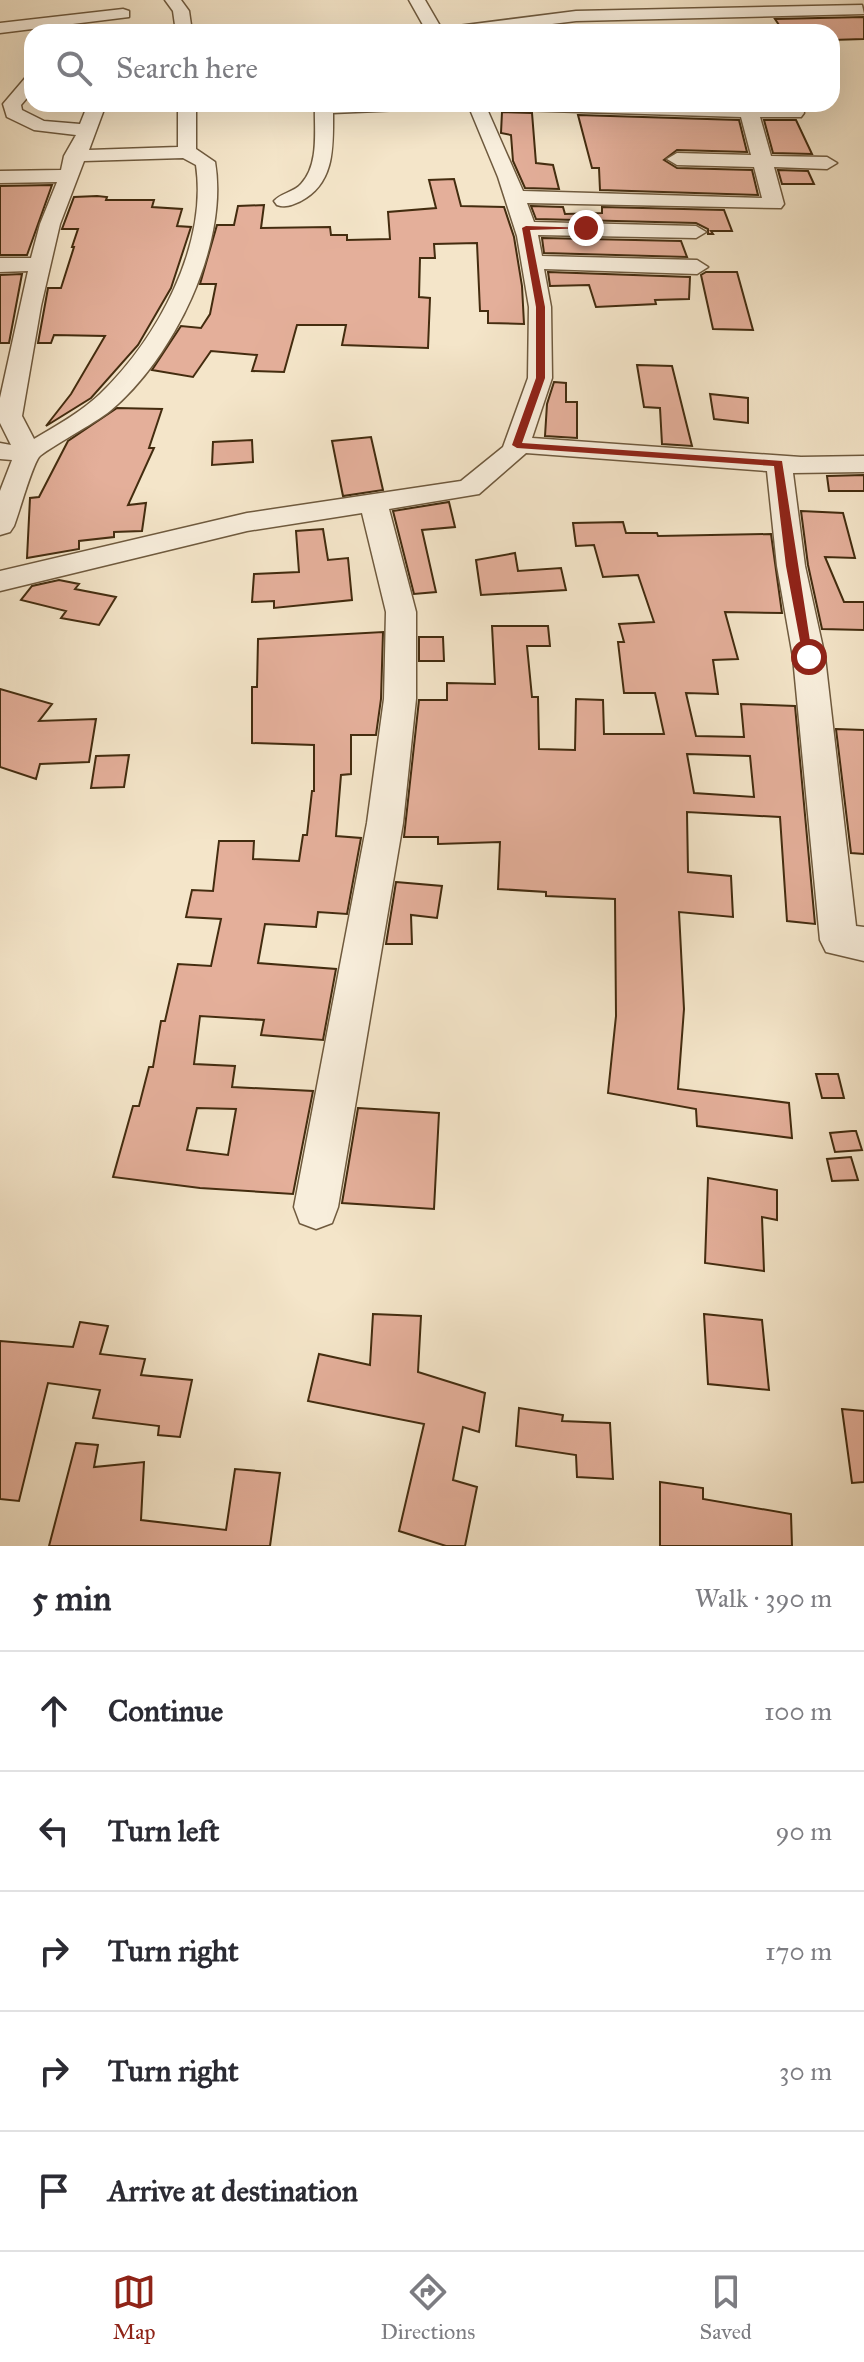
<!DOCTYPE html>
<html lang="en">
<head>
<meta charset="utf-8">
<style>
  body { margin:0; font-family:"IM FELL Great Primer",serif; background:#f2f2f3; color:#2b2b33 }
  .stop { position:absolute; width:24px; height:24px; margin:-18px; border:6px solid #8f2418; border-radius:50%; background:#fff }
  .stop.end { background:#8f2418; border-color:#fff; box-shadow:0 2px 8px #0008 }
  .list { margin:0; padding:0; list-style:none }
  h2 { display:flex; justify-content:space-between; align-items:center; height:104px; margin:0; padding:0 32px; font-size:34px }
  h2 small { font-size:26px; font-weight:400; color:#7c7c81 }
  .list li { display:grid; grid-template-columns:52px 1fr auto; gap:24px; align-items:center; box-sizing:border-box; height:120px; padding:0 32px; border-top:2px solid #e1e1e2 }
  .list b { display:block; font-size:30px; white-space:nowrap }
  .list em { font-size:26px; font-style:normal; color:#7c7c81 }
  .icon { flex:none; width:44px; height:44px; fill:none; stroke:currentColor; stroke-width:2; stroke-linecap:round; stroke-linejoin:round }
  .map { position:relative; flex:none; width:864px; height:1546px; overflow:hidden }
  .search { position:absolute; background:#fff; box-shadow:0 8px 32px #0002; left:24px; right:24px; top:24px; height:88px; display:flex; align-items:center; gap:20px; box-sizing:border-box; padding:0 28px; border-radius:24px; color:#7c7c81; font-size:30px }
  .sheet { height:704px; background:#fff }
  nav { display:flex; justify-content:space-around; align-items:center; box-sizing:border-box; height:112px; border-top:2px solid #e1e1e2; background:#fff; font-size:22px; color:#7c7c81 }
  nav a { display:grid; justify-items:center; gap:4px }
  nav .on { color:#8f2418 }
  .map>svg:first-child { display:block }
  .building { fill:#e4af9a; stroke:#432c0f; stroke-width:2; fill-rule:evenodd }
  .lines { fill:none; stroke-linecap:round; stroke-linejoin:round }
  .minor-casing { stroke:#6f5a3e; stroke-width:3 }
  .minor { fill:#f8eedc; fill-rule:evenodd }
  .route { fill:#8f2418 }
</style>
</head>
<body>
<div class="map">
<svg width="864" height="1546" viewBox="0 0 864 1546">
  <rect width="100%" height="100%" fill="#f4e5c9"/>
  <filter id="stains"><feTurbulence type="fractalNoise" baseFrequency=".0025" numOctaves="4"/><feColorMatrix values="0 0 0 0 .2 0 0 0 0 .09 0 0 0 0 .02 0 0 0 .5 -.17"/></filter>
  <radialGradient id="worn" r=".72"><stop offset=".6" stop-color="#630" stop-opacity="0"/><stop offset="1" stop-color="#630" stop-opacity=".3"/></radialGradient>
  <path class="building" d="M864 17V39L832 40V32L783 31 775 19Z
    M502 112 532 113 536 163 553 165 559 189 525 188 513 161 511 135 501 133Z
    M578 115 739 120 747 152 677 150 664 160 677 168 752 170 758 195 600 190 599 168H592Z
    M764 120H796L812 154 773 153Z
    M778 170 808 171 814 184H782Z
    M454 179 461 206 504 207 514 237 522 286 524 324 488 323V311H480L477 243 434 244 435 258H420L419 297 430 298 428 348 342 345 346 325H297L284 372 252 371 257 355 211 351 193 377 152 370 181 326 201 328 210 314 216 284H200L217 225H234L238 206 264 205 261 228 330 227 331 235H347V240L390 239 388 212 436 208 429 180Z
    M52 185 27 255H0V186Z
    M97 196 107 197 106 200H154L152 207 182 209 177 226 191 227 171 288 138 345 91 398 46 426 71 394 105 336 54 335 51 343H38L48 288H61L74 247H72L78 229H62L74 197Z
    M531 206 563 207 565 214 602 213V207L724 210 732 231H711L713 234H708V229L696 223 536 219Z
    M542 238 681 241 687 257 544 253Z
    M548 272 690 277 689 299 655 300 656 304 596 307 589 285 550 286Z
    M706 272H737L753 330 713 329 701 275Z
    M22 274 9 343H0V275Z
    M637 365 672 366 692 446 662 444 660 408 644 407Z
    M554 382 566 383V402H577V438L545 436 547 404Z
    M710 394 748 398V423L714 419Z
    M117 408 162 409 149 448H154L128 505 146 503 142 531 114 532V537L79 541V549L27 558 30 498 39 497 68 441Z
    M371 437 383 490 343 496 332 441Z
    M252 440 253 462 212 465 213 442Z
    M864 475V491H829L827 476Z
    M449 502 455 527 422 530 436 592 414 594 393 511Z
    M801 511 843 513 855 558 825 557 844 602H864V630L822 629 808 565Z
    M623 522 626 533H657L658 536 771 534 782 613 725 612 738 659 713 660 718 694 686 693 696 736 744 737 741 704 795 706 815 924 787 921 780 817 687 812 688 872 731 876 733 917 679 912 684 1009 678 1089 789 1103 792 1138 697 1126 696 1109 608 1093 616 1016 615 899 546 896V892L498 889 500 842 438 844V837H404L419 700H447V683L495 684 492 626H548L550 646H527L532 697H538L539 749 575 750 576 699 603 700 604 734H664L655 693H624L618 642H624L619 624 654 622 638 575 603 577 594 545 576 546 573 523ZM687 754 750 756 754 797 694 793Z
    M323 529 328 560 348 558 352 600 274 608V601L252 602 254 574 299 572 296 531Z
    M515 553 518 571 561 568 566 590 481 595 476 560Z
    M59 580 79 584 75 589 116 597 99 625 61 618 66 611 21 600 32 586Z
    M383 632 381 699 376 735H351V774L341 775 336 836 361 838 347 914 318 912 316 927 265 924 258 963 336 969 323 1040 261 1035 264 1020 200 1016 194 1064 235 1066 232 1087 313 1091 293 1194 200 1188 113 1177 133 1106H139L149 1067H153L161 1021H165L178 964 211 966 221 919 186 917 192 890 213 891 219 841H254L253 859 299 861 303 835H307L312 791H314V745L252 743V687H257L258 639ZM197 1108 236 1109 228 1155 187 1150Z
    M419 637H443L444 661H419Z
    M0 689 52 704 39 721 96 719 89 762 40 764 36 779 0 767Z
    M836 729 864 730V854L851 853Z
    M129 755 124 787 91 788 96 756Z
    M396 882 442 886 437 918 411 915 412 944H386Z
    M816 1074H838L844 1098H822Z
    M358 1108 439 1113 434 1209 342 1203Z
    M852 1131H856L862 1150 835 1152 830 1133Z
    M851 1157 858 1180 832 1181 827 1159Z
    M708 1178 777 1190V1220L762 1217 764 1271 705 1263Z
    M373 1314 421 1316 418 1372 485 1393 479 1432 463 1427 453 1480 477 1487 465 1546H446L399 1531 424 1424 308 1401 319 1354 370 1365Z
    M704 1314 762 1320 769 1390 708 1384Z
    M80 1322 108 1326 100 1354 145 1359 141 1375 192 1380 180 1437 158 1435 159 1426 93 1418 100 1390 48 1383 19 1501 0 1499V1341L73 1347Z
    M519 1408 563 1415 562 1421 610 1423 613 1479 577 1477 576 1455 516 1446Z
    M842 1409 864 1411V1482L852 1483Z
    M76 1443 98 1445 94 1467 144 1462 141 1520 226 1530 235 1469 280 1473 270 1546H49Z
    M660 1482 703 1488V1499L791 1514 792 1546H660Z"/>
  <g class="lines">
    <g class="minor-casing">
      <path id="minor" d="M165 0H181L189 11 192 32H176L173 11Z
        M409 0H425L443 31 450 27 576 11 862 5 864 14 576 21 488 32H427Z
        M123 9 129 11V17L0 33V23Z
        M32 76V92L21 105 22 110 44 121 80 124 88 104H106L89 150 178 147V104H196V149L215 162C229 244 174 358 110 411 97 422 45 450 39 457 31 469 20 510 14 526L10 532 0 535V491L12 460 0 459V443L11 445 0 423V398L28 271 0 272V258H31L40 224 57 182 0 183V171L61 170 64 156 76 135 34 130 7 117 3 104 26 77ZM183 158 196 165C208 246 157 339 100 394 81 412 56 426 34 439L22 416 41 306 60 224 84 161Z
        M315 104H756L785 107 784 104H802L804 113 801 117H760L771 156 827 157 837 163 827 169 774 167 784 204 781 208 527 203 534 222 696 226 706 232 696 238 538 235 542 256 697 260 708 267 697 274 544 269 551 307 552 378 532 438 801 457 864 456V472L793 473 805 566 825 657 856 926 864 927V961L826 952 820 940 793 657 777 566 767 471 526 453 479 494 389 509 416 612V699L403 823 338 1207 332 1223 316 1229 300 1223 294 1207 367 823 384 699 386 612 362 513 247 531 0 591V571L247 513 461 481 503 447 528 378 529 307 517 236 498 177 469 107 333 113C333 147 335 183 301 201 292 205 286 208 277 205L274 201C281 193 294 192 301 184 320 164 314 128 315 104ZM487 109 741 117 751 155 677 153 667 159 677 165 754 167 762 198 523 191Z"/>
    </g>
    <use href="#minor" class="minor"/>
  </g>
  <path class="route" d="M526 226 590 228 530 230 545 307V378L522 443 782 461 813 660 803 657 786 566 774 466 517 448 512 445 536 378V307L522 228Z"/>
  <rect width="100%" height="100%" filter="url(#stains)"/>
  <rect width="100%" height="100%" fill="url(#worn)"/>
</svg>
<div class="stop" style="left:809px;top:657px"></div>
<div class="stop end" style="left:586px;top:228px"></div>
<div class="search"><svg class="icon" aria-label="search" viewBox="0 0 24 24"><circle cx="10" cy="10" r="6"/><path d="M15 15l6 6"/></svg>Search here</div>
</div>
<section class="sheet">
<h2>5 min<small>Walk · 390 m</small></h2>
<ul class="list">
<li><svg class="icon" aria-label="ahead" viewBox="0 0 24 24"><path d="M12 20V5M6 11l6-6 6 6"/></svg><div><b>Continue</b></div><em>100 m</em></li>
<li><svg class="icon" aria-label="left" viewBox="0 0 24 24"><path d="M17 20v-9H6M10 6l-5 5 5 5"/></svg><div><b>Turn left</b></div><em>90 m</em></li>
<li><svg class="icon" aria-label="right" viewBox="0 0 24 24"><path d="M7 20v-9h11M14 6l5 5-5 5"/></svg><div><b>Turn right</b></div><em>170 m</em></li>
<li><svg class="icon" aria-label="right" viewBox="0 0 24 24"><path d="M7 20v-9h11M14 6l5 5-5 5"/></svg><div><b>Turn right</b></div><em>30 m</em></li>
<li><svg class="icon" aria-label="arrive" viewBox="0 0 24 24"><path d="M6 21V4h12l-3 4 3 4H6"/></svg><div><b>Arrive at destination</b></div></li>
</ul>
</section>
<nav>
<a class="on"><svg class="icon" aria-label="map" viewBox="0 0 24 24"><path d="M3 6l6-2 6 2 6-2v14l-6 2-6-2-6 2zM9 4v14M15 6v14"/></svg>Map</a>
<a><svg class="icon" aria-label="directions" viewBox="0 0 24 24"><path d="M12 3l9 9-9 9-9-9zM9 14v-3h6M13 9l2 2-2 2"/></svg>Directions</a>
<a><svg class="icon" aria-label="saved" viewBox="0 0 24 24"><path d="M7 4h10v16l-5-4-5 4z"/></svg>Saved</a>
</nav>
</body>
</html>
